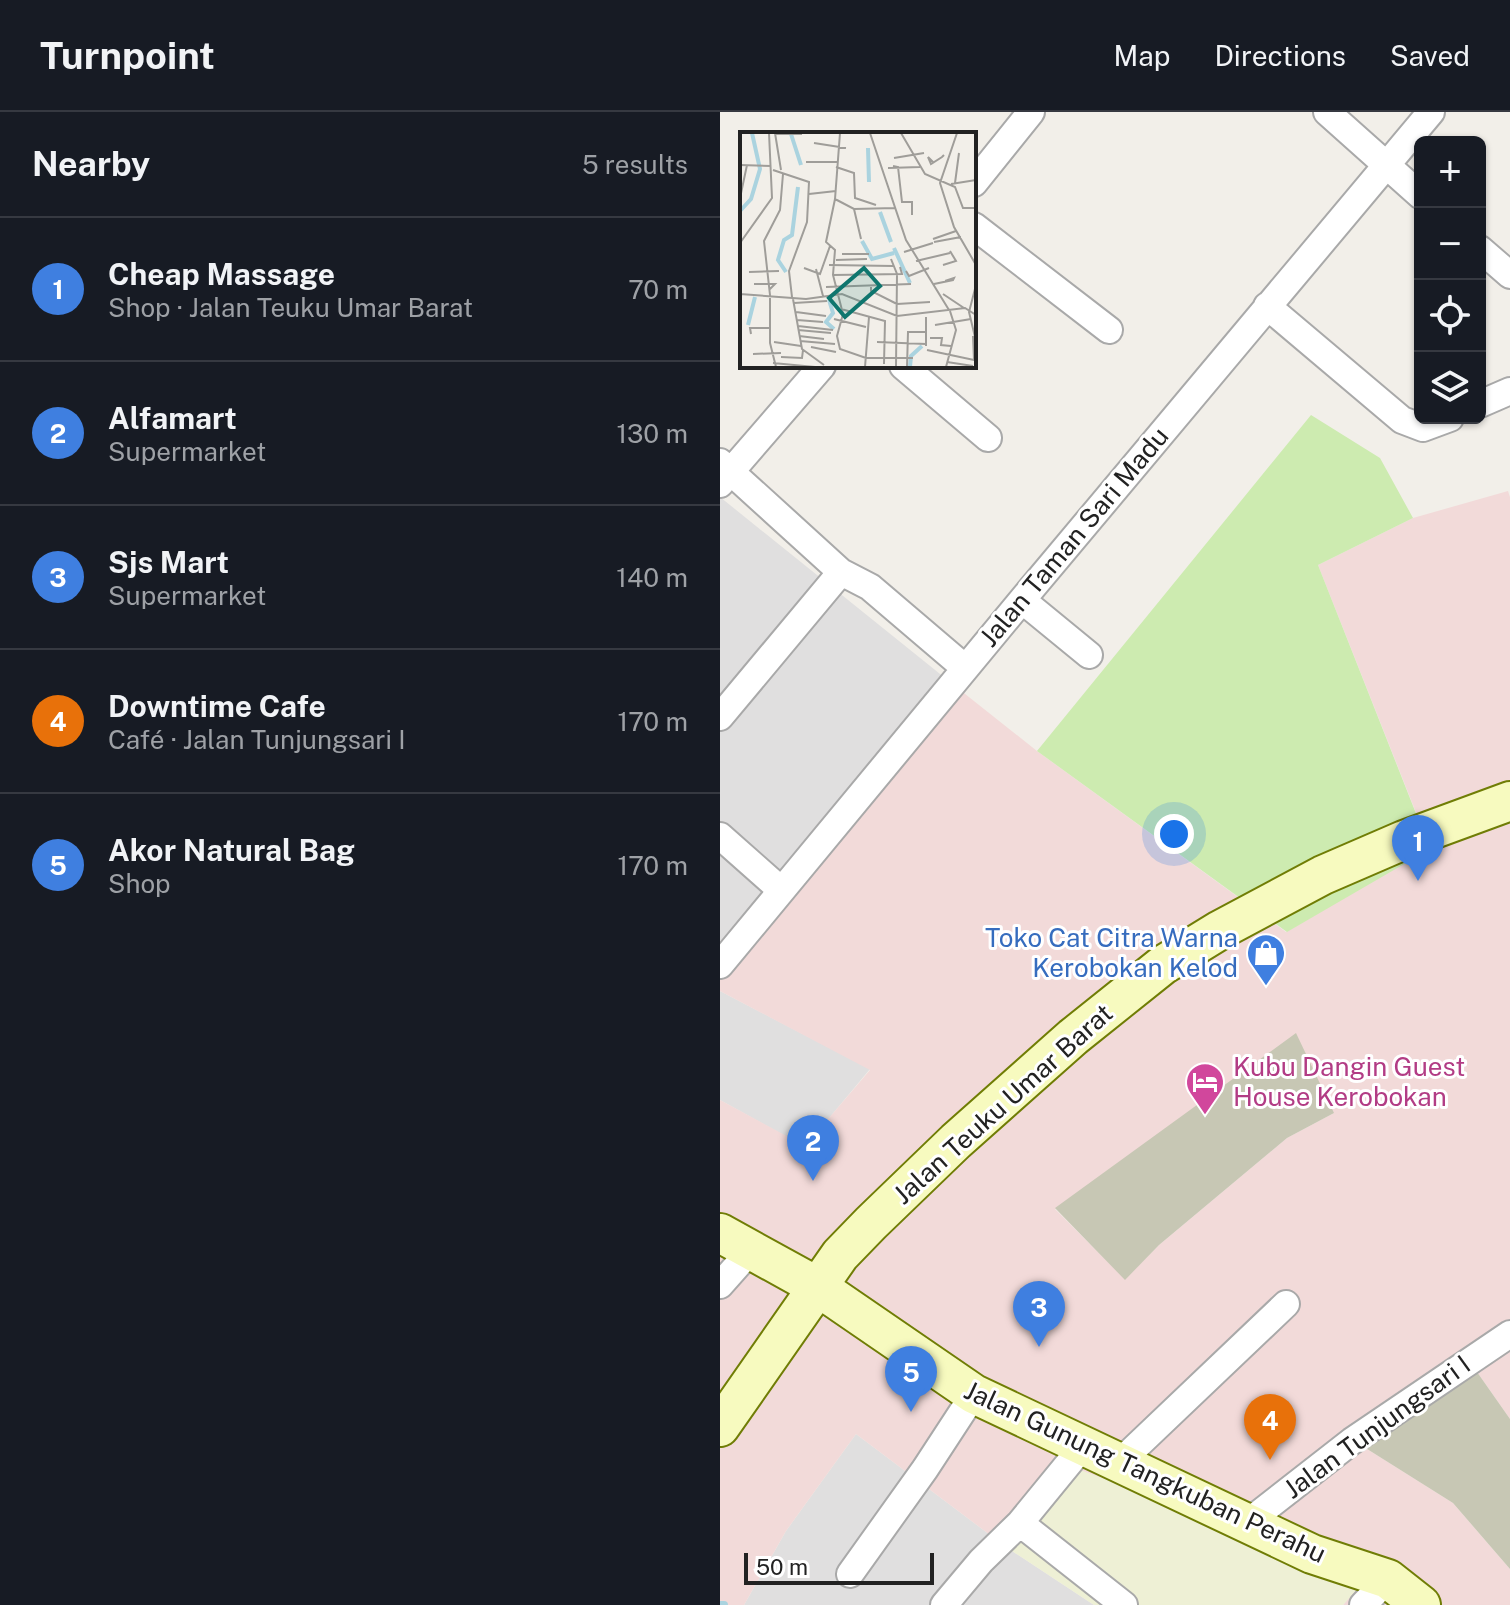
<!DOCTYPE html>
<html lang="en">
<head>
<meta charset="utf-8">
<style>
  body { margin:0; font-family:"Public Sans",sans-serif; background:#20242c; color:#f1f3f6 }
  .controls { position:absolute; right:24px; top:24px; display:grid; overflow:hidden; border-radius:12px; box-shadow:0 2px 6px #0004 }
  .controls button { width:72px; height:72px; display:grid; place-items:center; padding:0; border:0; border-bottom:2px solid #363941; background:#171b24; color:#f1f3f6; font:40px sans-serif }
  .scale { position:absolute; left:24px; bottom:20px; width:190px; box-sizing:border-box; padding-left:8px; border:4px solid #222; border-top:0; font-size:22px; line-height:28px; white-space:nowrap; color:#222; -webkit-text-stroke:6px #fff; paint-order:stroke }
  .you { position:absolute; left:454px; top:722px; width:28px; height:28px; margin:-20px; border:6px solid #fff; border-radius:50%; background:#1a73e8; box-shadow:0 0 0 12px #1a73e833 }
  .badge { display:grid; place-items:center; width:52px; height:52px; border-radius:50%; background:#0f766e; color:#fff; font-size:26px; font-weight:700 }
  .pin { position:absolute; translate:-50% -66px; filter:drop-shadow(0 2px 4px #0008) }
  .pin::after { content:''; position:absolute; top:42px; width:28px; height:24px; background:inherit; clip-path:polygon(0 0,100% 0,50% 100%) }
  .list { margin:0; padding:0; list-style:none }
  h2 { display:flex; justify-content:space-between; align-items:center; height:104px; margin:0; padding:0 32px; font-size:34px }
  h2 small { font-size:26px; font-weight:400; color:#9ea1a6 }
  .list li { display:grid; grid-template-columns:52px 1fr auto; gap:24px; align-items:center; box-sizing:border-box; height:144px; padding:0 32px; border-top:2px solid #363941 }
  .list b { display:block; font-size:30px; white-space:nowrap }
  .list p { margin:0; font-size:26px; white-space:nowrap; color:#9ea1a6 }
  .list em { font-size:26px; font-style:normal; color:#9ea1a6 }
  .icon { flex:none; width:44px; height:44px; fill:none; stroke:currentColor; stroke-width:2; stroke-linecap:round; stroke-linejoin:round }
  .map { position:relative; flex:none; width:790px; height:1493px; overflow:hidden }
  header { display:flex; align-items:center; gap:48px; box-sizing:border-box; height:112px; padding:0 40px; background:#171b24; border-bottom:2px solid #363941 }
  header strong { font-size:38px }
  nav { display:flex; gap:44px; margin-inline-start:auto; font-size:28px }
  main { display:flex }
  aside { flex:1; background:#171b24 }
  .map>svg:first-child { display:block }
  .residential { fill:#e0dfdf }
  .commercial { fill:#f2dad9; fill-rule:evenodd }
  .construction { fill:#c7c7b4 }
  .farmland { fill:#eef0d5 }
  .grass { fill:#cdebb0 }
  .lines { fill:none; stroke-linecap:round; stroke-linejoin:round }
  .stream { stroke:#aad3df; stroke-width:8 }
  .street-casing { stroke:#a9a9a9; stroke-width:30 }
  .secondary-casing { stroke:#707d05; stroke-width:42 }
  .street { stroke:#fff; stroke-width:26 }
  .secondary { stroke:#f7fabf; stroke-width:38 }
  .labels { text-anchor:middle; stroke-width:6; stroke-linejoin:round; paint-order:stroke }
  .street-label { font-size:26px; fill:#222; stroke:#fff }
  .shop-label { font-size:26px; fill:#366cbe; stroke:#fff; text-anchor:end }
  .hotel-label { font-size:26px; fill:#b23c85; stroke:#fff; text-anchor:start }
  .inset-river { fill:none; stroke:#aad3df; stroke-width:4 }
  .inset-road { fill:none; stroke:#9f9d99; stroke-width:2 }
  .view { fill:#0f766e; fill-opacity:0.15; stroke:#0f766e; stroke-width:4 }
  .inset-edge { fill:none; stroke:#222; stroke-width:4 }
</style>
</head>
<body>
<header>
<strong>Turnpoint</strong>
<nav><a>Map</a><a>Directions</a><a>Saved</a></nav>
</header>
<main>
<aside>
<h2>Nearby<small>5 results</small></h2>
<ul class="list">
<li><span class="badge" style="background:#3f7fe0">1</span><div><b>Cheap Massage</b><p>Shop · Jalan Teuku Umar Barat</p></div><em>70 m</em></li>
<li><span class="badge" style="background:#3f7fe0">2</span><div><b>Alfamart</b><p>Supermarket</p></div><em>130 m</em></li>
<li><span class="badge" style="background:#3f7fe0">3</span><div><b>Sjs Mart</b><p>Supermarket</p></div><em>140 m</em></li>
<li><span class="badge" style="background:#e8710a">4</span><div><b>Downtime Cafe</b><p>Café · Jalan Tunjungsari I</p></div><em>170 m</em></li>
<li><span class="badge" style="background:#3f7fe0">5</span><div><b>Akor Natural Bag</b><p>Shop</p></div><em>170 m</em></li>
</ul>
</aside>
<div class="map">
<svg width="790" height="1493" viewBox="0 0 790 1493">
  <rect width="100%" height="100%" fill="#f2efe9"/>
  <path class="residential" d="M0 385 230 570 0 861Z
    M0 879 150 957 85 1035 0 988Z
    M136 1322 286 1435 374 1493H24L66 1419Z"/>
  <path class="commercial" d="M788 379 790 385V1307L750 1250 628 1325 733 1391 790 1457V1493H623L638 1475 286 1435 136 1322 66 1419 24 1493H0V988L85 1034 150 958 0 879V861L230 570 317 639 566 820 710 736 598 453 693 406ZM614 1001 567 1026 439 1133 405 1167 335 1097Z"/>
  <path class="construction" d="M576 921 614 1001 567 1026 439 1133 405 1168 335 1096Z
    M750 1250 790 1307V1457L733 1391 628 1325Z"/>
  <path class="farmland" d="M346 1353 515 1413 639 1475 623 1493H374L286 1435Z"/>
  <path class="grass" d="M591 303 660 346 693 406 598 453 710 737 567 820 317 639Z"/>
  <g class="lines">
    <path class="stream" d="M0 1493H4"/>
    <g class="street-casing">
      <path id="street" d="M607 0 700 83
        M254 71 311 0
        M254 114 389 218
        M760 137 790 163
        M547 194 682 308 703 316 730 306
        M183 254 268 326
        M760 292 790 279
        M0 350 121 460 150 475 245 556
        M0 372 102 254
        M302 488 369 543
        M0 605 121 460
        M0 724 61 778
        M0 853 302 488 711 0
        M0 1173 32 1137
        M400 1350 566 1192
        M300 1411 404 1493
        M527 1411 632 1329 790 1222
        M130 1462 205 1357 254 1282
        M224 1493 261 1449 300 1411 363 1334
        M643 1493 668 1467"/>
    </g>
    <g class="secondary-casing">
      <path id="secondary" d="M0 1121 98 1175 254 1282 592 1442 668 1467 701 1493
        M0 1315 120 1143 151 1111 236 1029 353 925 443 853 500 818 603 763 684 728 790 689"/>
    </g>
    <use href="#street" class="street"/>
    <use href="#secondary" class="secondary"/>
  </g>
  <defs>
    <g id="shop-pin" transform="scale(2)"><path d="M0 17L-7.5 6A9.5 9.5 0 1 1 7.5 6Z" fill="#3f7fe0" stroke="#fff"/><path d="M-5-2.5h2.3a2.7 3.5 0 0 1 5.4 0H5L5.5 6h-11ZM-1.5-2.5h3a1.5 2.3 0 0 0-3 0Z" fill="#fff"/></g>
    <g id="hotel-pin" transform="scale(2)"><path d="M0 17L-7.5 6A9.5 9.5 0 1 1 7.5 6Z" fill="#d1479c" stroke="#fff"/><path d="M-6-4.5h1.5V1H6V5H4.5V3h-9V5H-6ZM-4 0a1.8 1.8 0 1 1 3.6 0ZM.5 0V-2.5h3Q6-2.5 6 0Z" fill="#fff"/></g>
  </defs>
  <g fill-rule="evenodd">
    <use href="#shop-pin" x="546" y="841"/>
    <use href="#hotel-pin" x="485" y="970"/>
  </g>
  <g class="labels">
    <g class="street-label">
      <text transform="translate(354 425) rotate(-50)" y="9">Jalan Taman Sari Madu</text>
      <text transform="translate(283 992) rotate(-42)" y="9">Jalan Teuku Umar Barat</text>
      <text transform="translate(657 1315) rotate(-36)" y="9">Jalan Tunjungsari I</text>
      <text transform="translate(425 1360) rotate(25)" y="9">Jalan Gunung Tangkuban Perahu</text>
    </g>
    <g class="shop-label">
      <text x="518" y="835">Toko Cat Citra Warna<tspan x="518" dy="30">Kerobokan Kelod</tspan></text>
    </g>
    <g class="hotel-label">
      <text x="513" y="964">Kubu Dangin Guest<tspan x="513" dy="30">House Kerobokan</tspan></text>
    </g>
  </g>
  <g transform="translate(20 20)">
    <rect width="236" height="236" fill="#f2efe9"/>
    <path class="inset-river" d="M51 2 61 33M128 16 129 50M0 79 11 67 20 37 12 1M140 80 151 110M122 109 132 127 154 121M154 116 170 151M46 140 38 128 44 108 52 103 58 55M89 168 93 181 86 190 94 197M8 193 15 165M170 235 171 224 182 214"/>
    <path class="inset-road" d="M35 1 41 38M100 1 95 67 86 110 95 118 93 143 103 182 97 204 100 217 126 226H173M130 1 166 108 209 178M161 1 185 42 215 55 223 76H236M217 1 200 51 214 95 236 133M35 2H62M74 11 106 16M154 26 184 21M66 30H97M193 30 188 25 191 32 202 25 204 23M0 33 31 34M153 34 158 35 162 70H172V83M96 35 114 41 115 66 136 73M148 36 180 35M33 38 69 50 67 90 49 139 52 165M215 51 219 21M211 52 236 48M69 62 96 59M0 66 7 33M95 67 114 77 155 76M114 77 121 107M193 107 216 99M194 110 221 105M0 111 32 66 29 1M164 120 193 111M102 122H129M151 127 157 142 156 235M96 128 127 127M176 129 210 121M89 133 153 134M203 133 216 129 210 119M64 136 80 142 90 114M76 137 83 164M166 139 169 144 189 136M9 140 39 139M93 143 162 142 160 135M14 152H35L30 157M194 152 213 148 214 146 205 149M131 153V159L157 172M0 155V209M86 155 171 152M0 162 66 167 102 162 157 184 225 176 236 183M203 162 224 176M30 163 24 109 40 78 43 42M30 163V211L36 235M53 167 62 217 84 233M54 171 87 169M157 172 190 170M101 177 145 189 144 232M56 180 86 184M186 185V214M94 187 126 195M57 188 83 190M195 193 231 187M58 194 93 198M58 198 91 201M11 202 10 196H31M59 204 84 207M235 205 229 180 236 153M190 206H202L201 213 211 214M60 209 95 212M34 210 61 214M137 210 186 212M71 215 96 220M187 218 234 228 233 204M13 222 41 221M41 225 62 226 63 218M207 230 233 234M33 231 75 235M125 235 129 185M167 235 168 200H186M206 235 216 198 210 179"/>
    <path class="view" d="M124 136 140 154 105 185 89 166Z"/>
    <rect width="236" height="236" class="inset-edge"/>
  </g>
</svg>
<div class="controls">
<button>+</button>
<button>−</button>
<button><svg class="icon" aria-label="locate" viewBox="0 0 24 24"><circle cx="12" cy="12" r="6"/><path d="M12 2v4M12 18v4M2 12h4M18 12h4"/></svg></button>
<button><svg class="icon" aria-label="layers" viewBox="0 0 24 24"><path d="M12 4l9 5-9 5-9-5zM3 14l9 5 9-5"/></svg></button>
</div>
<div class="scale">50 m</div>
<div class="you"></div>
<div class="pin badge" style="left:698px;top:769px;background:#3f7fe0">1</div>
<div class="pin badge" style="left:93px;top:1069px;background:#3f7fe0">2</div>
<div class="pin badge" style="left:319px;top:1235px;background:#3f7fe0">3</div>
<div class="pin badge" style="left:550px;top:1348px;background:#e8710a">4</div>
<div class="pin badge" style="left:191px;top:1300px;background:#3f7fe0">5</div>
</div>
</main>
</body>
</html>
